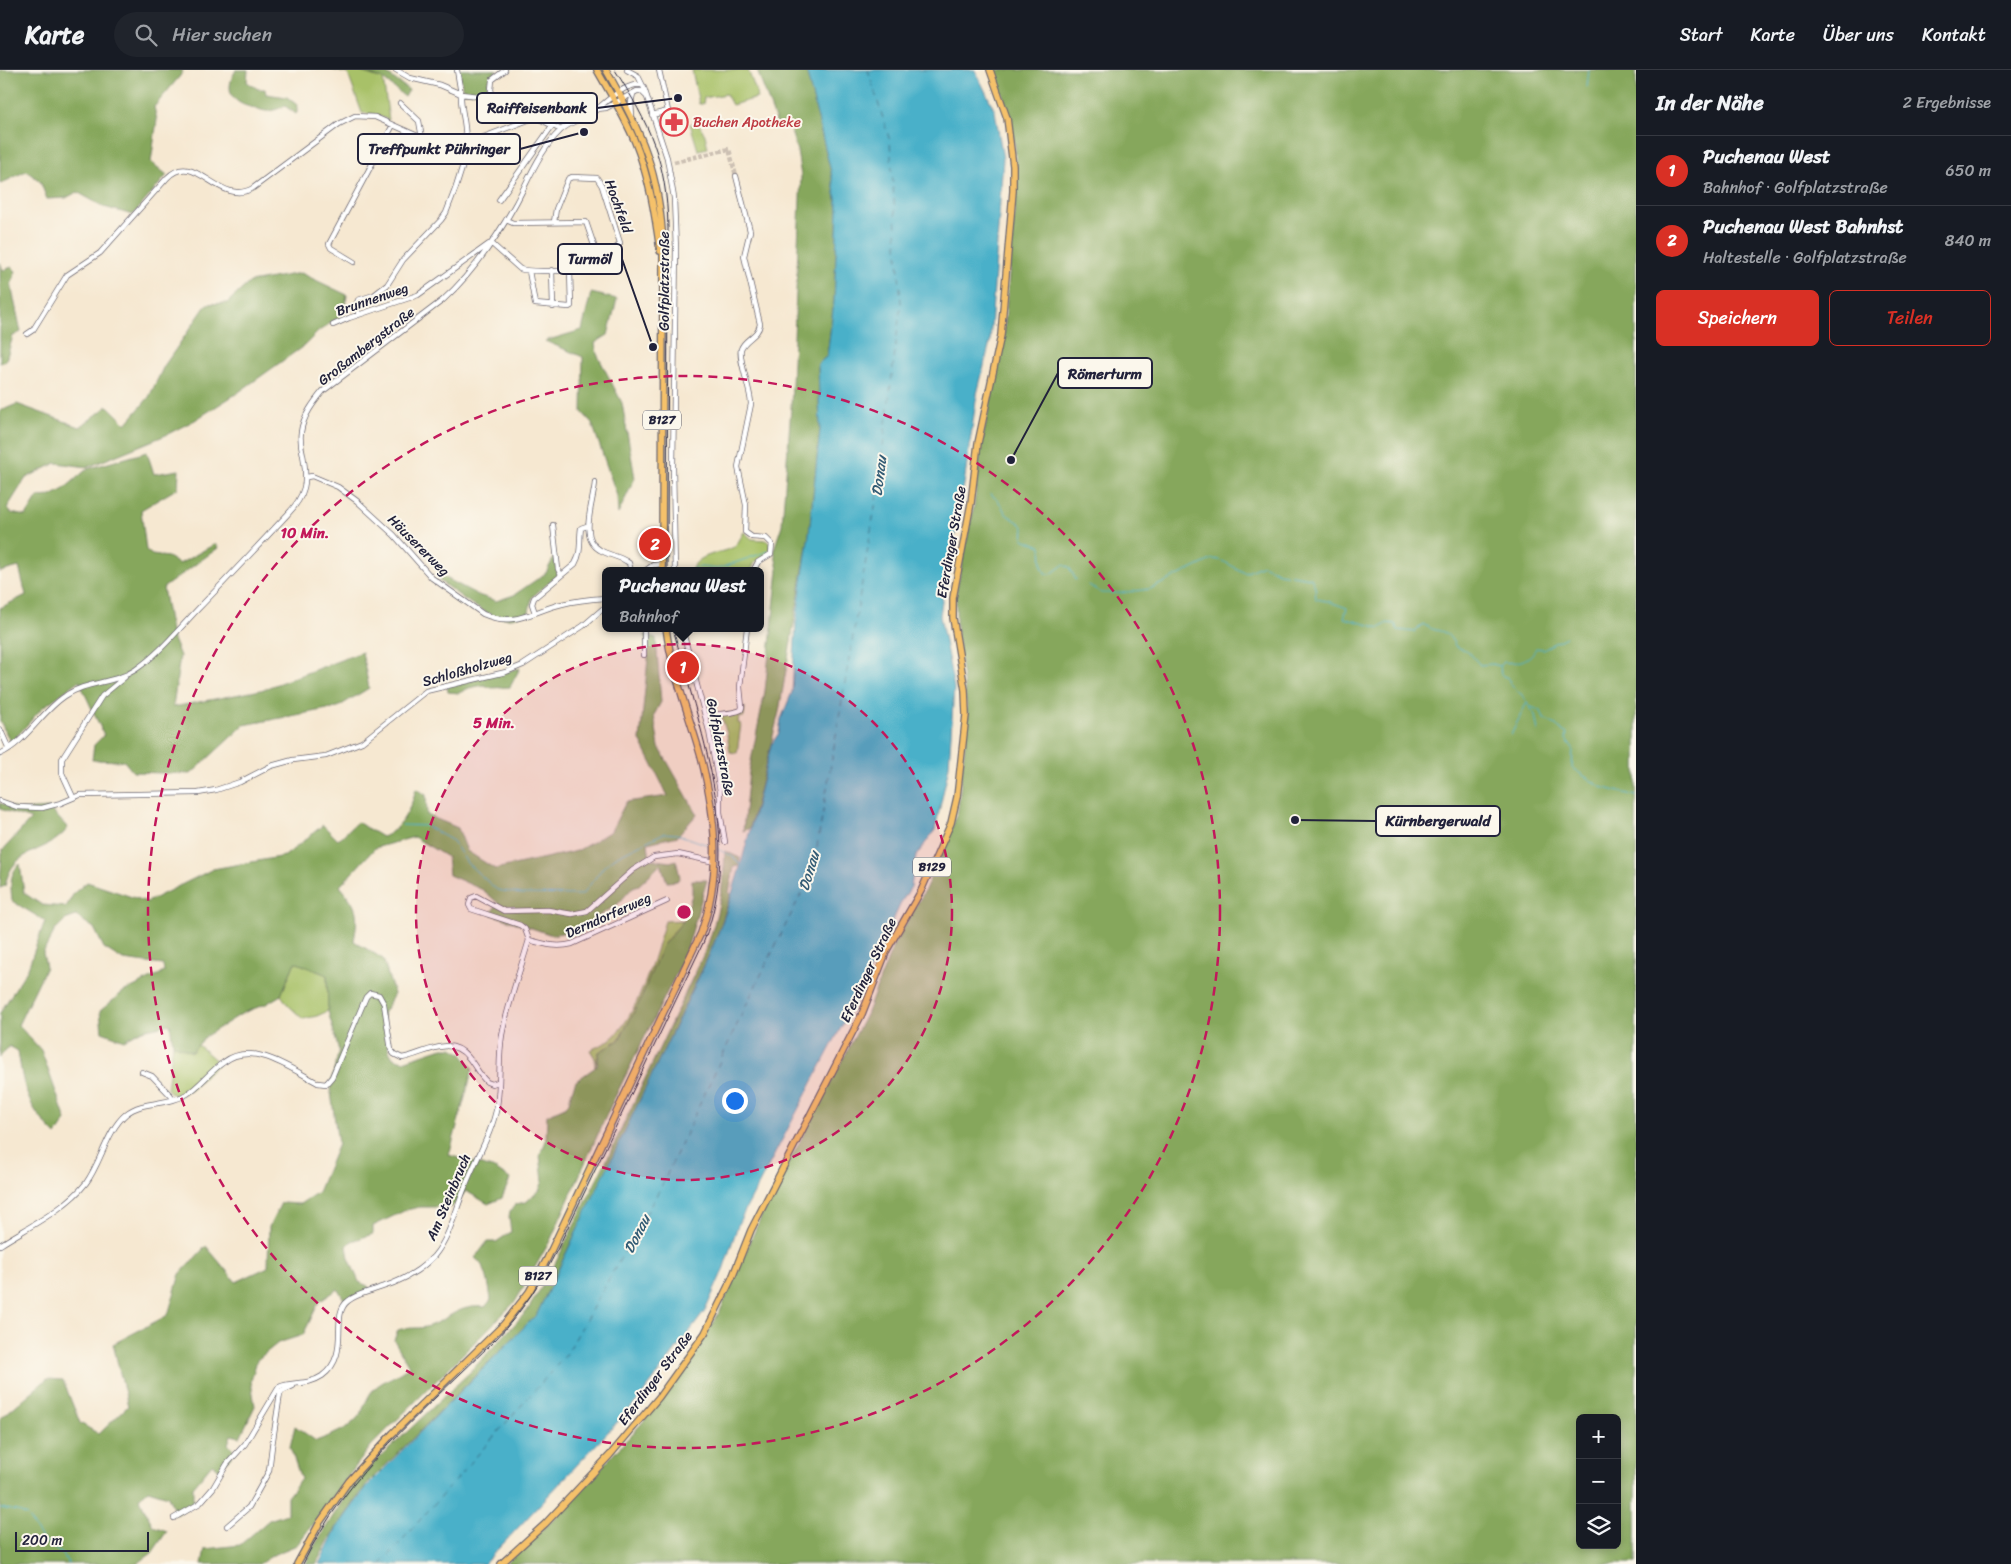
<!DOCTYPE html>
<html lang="de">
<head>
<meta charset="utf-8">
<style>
  body { margin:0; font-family:Sriracha,sans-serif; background:#20242c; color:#f1f3f6 }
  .controls { position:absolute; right:15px; bottom:15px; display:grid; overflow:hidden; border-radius:8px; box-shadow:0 2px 8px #0003 }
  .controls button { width:45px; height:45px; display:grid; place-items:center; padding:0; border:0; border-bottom:1px solid #363941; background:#171b24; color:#f1f3f6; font:25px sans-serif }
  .scale { position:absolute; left:15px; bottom:12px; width:134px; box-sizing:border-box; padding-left:5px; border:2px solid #22223b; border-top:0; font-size:14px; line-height:18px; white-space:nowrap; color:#22223b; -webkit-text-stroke:4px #fbf7ec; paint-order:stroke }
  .you { position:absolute; left:734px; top:1030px; width:18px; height:18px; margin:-12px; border:4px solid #fff; border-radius:50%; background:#1a73e8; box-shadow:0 0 0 8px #1a73e833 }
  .badge { display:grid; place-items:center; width:32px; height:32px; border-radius:50%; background:#d93025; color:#fff; font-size:16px; font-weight:700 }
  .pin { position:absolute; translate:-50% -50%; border:2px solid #fff; box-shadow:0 1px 5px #0006 }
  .popup { position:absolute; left:602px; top:497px; width:162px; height:65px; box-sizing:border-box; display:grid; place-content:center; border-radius:8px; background:#171b24; filter:drop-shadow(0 1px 4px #0005); font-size:16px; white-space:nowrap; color:#9ea1a6 }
  .popup b { font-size:19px; color:#f1f3f6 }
  .popup::after { content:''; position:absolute; left:50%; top:100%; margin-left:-10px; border:10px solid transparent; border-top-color:#171b24 }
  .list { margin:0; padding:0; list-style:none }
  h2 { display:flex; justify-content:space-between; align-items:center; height:65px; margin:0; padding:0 20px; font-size:21px }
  h2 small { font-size:16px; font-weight:400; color:#9ea1a6 }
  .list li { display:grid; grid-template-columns:32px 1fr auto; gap:15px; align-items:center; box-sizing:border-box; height:70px; padding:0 20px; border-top:1px solid #363941 }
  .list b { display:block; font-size:19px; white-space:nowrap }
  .list p { margin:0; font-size:16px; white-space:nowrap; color:#9ea1a6 }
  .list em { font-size:16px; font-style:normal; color:#9ea1a6 }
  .actions { display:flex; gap:10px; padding:15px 20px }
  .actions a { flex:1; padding:11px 0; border:1px solid #d93025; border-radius:8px; text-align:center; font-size:18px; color:#d93025 }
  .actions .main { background:#d93025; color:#fff }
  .icon { flex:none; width:28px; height:28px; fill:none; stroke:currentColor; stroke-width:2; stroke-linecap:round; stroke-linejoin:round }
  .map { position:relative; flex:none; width:1636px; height:1494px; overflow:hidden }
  header { display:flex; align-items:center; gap:30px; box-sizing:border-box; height:70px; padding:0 25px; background:#171b24; border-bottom:1px solid #363941 }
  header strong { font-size:24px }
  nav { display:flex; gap:28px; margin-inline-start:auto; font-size:18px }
  .search { width:350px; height:45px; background:#20242c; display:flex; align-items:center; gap:12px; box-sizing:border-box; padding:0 18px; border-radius:28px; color:#9ea1a6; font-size:19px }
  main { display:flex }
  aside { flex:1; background:#171b24 }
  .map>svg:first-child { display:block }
  .green { fill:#a8c167; stroke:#657251 }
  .forest { fill:#86a75c; stroke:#54644c; fill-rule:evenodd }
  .water { fill:#4ab0c9; stroke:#366982 }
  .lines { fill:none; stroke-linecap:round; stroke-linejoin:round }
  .stream { stroke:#4ab0c9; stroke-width:1 }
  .ferry { stroke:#325b74; stroke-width:1; stroke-dasharray:6 5; stroke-linecap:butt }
  .minor-tunnel { stroke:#ccc0b3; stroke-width:4.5; stroke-dasharray:4.5 2; stroke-linecap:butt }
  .minor-casing { stroke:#6c6770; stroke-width:6 }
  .major-casing { stroke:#6c6770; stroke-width:8 }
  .minor { stroke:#fff; stroke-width:4.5 }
  .major { stroke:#f5c16b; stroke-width:5.5 }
  .rail { stroke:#22223b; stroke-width:1 }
  .ring { fill:none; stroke:#c2185b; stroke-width:2.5; stroke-dasharray:9 6 }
  .labels { text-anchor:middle; stroke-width:4; stroke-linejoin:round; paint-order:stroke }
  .shield { fill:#fbf7ec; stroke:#636270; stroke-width:1 }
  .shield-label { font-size:12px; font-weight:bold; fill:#22223b }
  .health-label { font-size:14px; fill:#be3a42; stroke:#fbf7ec; text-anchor:start }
  .street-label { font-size:14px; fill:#22223b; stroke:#fbf7ec }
  .water-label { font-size:15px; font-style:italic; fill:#325b74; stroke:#fbf7ec }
  .centre { fill:#c2185b; stroke:#fbf7ec; stroke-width:2.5 }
  .ring-label { font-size:15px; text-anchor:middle; font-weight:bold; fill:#c2185b; stroke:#fbf7ec; stroke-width:4; stroke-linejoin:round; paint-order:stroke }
  .leader { fill:none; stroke:#22223b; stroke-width:2 }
  .callout-dot { fill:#22223b; stroke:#fbf7ec; stroke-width:2 }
  .callout { fill:#fbf7ec; stroke:#22223b; stroke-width:2 }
  .callout-label { font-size:15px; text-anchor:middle; font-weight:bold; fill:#22223b }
</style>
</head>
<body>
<header>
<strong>Karte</strong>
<div class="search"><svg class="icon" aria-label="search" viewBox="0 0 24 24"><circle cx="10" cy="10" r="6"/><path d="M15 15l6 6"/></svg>Hier suchen</div>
<nav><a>Start</a><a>Karte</a><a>Über uns</a><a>Kontakt</a></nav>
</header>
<main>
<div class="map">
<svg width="1636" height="1494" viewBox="0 0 1636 1494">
  <rect width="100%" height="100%" fill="#fbf7ec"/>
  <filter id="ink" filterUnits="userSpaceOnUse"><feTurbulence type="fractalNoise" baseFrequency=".02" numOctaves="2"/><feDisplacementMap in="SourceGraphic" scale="10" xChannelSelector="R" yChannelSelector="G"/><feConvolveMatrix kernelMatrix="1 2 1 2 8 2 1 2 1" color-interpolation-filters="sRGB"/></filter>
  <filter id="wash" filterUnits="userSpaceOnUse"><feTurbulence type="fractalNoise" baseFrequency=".0096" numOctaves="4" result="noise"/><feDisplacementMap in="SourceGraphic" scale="20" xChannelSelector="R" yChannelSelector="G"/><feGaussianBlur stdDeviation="1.12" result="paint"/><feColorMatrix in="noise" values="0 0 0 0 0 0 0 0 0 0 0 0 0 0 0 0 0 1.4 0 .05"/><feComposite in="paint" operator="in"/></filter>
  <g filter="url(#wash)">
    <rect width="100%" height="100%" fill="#f6e8d1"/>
    <path class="green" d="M333 0H355L383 9 389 50 373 44 362 43 348 4Z
      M692 0H748L756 21 757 28 732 35 726 24 704 28 703 34H699Z
      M698 52 705 65 708 78 698 80 690 54Z
      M744 462 752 469 766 470 770 474 769 483 755 492 751 501H691C697 483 722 484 736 476Z
      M745 637 744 647H739L738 653 741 654 737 683 730 682 727 664 721 644 741 642Z
      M684 850 662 876 640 931 619 970 599 982 595 997V988L590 980C596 977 603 975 608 971 637 951 655 884 665 851Z
      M295 892 327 905 328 941 317 946 303 949 288 935 281 925Z
      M173 974 192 982 198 975 219 993 191 1019 175 1027 167 1019Z"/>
    <path class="forest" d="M0 0H183L180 6 154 37 157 50 151 92 167 105 133 145 104 137 77 122 66 128 47 129 40 111 26 101 0 114Z
      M236 0H248L247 12 258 19H265L266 24 287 27 297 35V43L296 44 285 36C280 38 275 40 270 41 265 42 259 39 255 38 232 34 223 21 236 0Z
      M355 0H382L409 20 405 27 383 9Z
      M459 0H497L488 11 487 23 463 22Z
      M757 0H806L831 102 838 139 834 232 827 286 818 294 820 360 809 464 779 642 750 758 743 761 749 701 765 621 778 500 774 479 782 455 791 338 801 106 797 81 790 58 776 52Z
      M994 0H1636V1494H505L554 1449 642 1353 681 1303 702 1273 721 1239 763 1142 866 945 893 876 924 822 952 759 958 740 968 647 956 556V523L974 436 981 378 1004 265 1017 111 1015 76 1007 37ZM1580 1348H1617V1475H1580Z
      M0 192 3 200 12 197 16 201 11 215 21 262 13 266 6 290 0 293Z
      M301 203 347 225 344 244 319 261 305 275 236 324 195 350 166 365 88 397 56 393 26 408 7 438 11 443 26 446 38 427 51 426 64 419 87 399 147 382 154 404 179 400 178 418 141 440 146 480 152 485 168 487 179 494 215 474 218 478 163 518 172 567 180 586 173 637 261 620 362 582 369 618 338 637 244 655 191 704 133 702 124 691 92 690 94 675 104 665 79 611 42 638 11 673 0 651V538L26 525 19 497 0 502V341L17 334 80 357 108 336 126 354 149 327 164 296 207 234 227 233 250 212Z
      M591 223 617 229 608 265 595 273 597 284 622 333 635 408 618 444 617 426 592 353 582 342 583 287 545 271 582 260Z
      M554 487 558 505 532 527 529 542C523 544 516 548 510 548 485 549 459 524 438 510L442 506 478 525 496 531 514 525 546 503Z
      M645 564 656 568 661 632 654 645 659 677 697 744 678 766 648 773 650 789 670 792 676 790 680 807 677 811 667 812 661 794 639 815 633 817 618 834 576 860 552 865 490 844 498 833 483 820 449 805 447 787 414 767 375 778 340 816C358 838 359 842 354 871L383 889 394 924 383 944 389 981 393 988 403 991 442 978H452L461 983 473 998 449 1085 495 1099 510 1109 502 1128 488 1134 466 1121 452 1137H420L406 1140 373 1156V1164L352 1171 347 1176 349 1188 359 1212 368 1216 369 1220 345 1231 338 1219 319 1232 303 1265 278 1273 257 1290 251 1311 255 1336 240 1367 231 1365 228 1374 235 1381 220 1400 212 1394 193 1417V1434L176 1445 168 1426 148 1420 139 1428 153 1456 167 1461 152 1483 137 1494H0V1349L47 1309 63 1310 80 1353 99 1364 128 1336 113 1274 168 1245 180 1204 206 1176 236 1212 268 1197 269 1157 281 1133 300 1134 318 1122 338 1074 330 1015 339 981 328 941 327 905 295 892 281 925 266 934 243 943 206 966 192 982 173 974 170 954 142 960 124 970 102 962 100 941 123 922 164 902 163 895 123 890 104 878 94 858 76 846 65 850 55 860 43 883 46 897 18 955 41 980 66 1050 56 1065C27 1036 24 1021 18 981L9 976 0 987V943L28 898 45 851 12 831C11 816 8 805 20 794L24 823 42 835 66 837 74 823 87 812 147 832 213 799 285 786 323 755 338 770 357 752 382 767C400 761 412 737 416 719L426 725 427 745 458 758 467 781 495 799 577 781 611 761 626 732 668 726 640 670 648 588Z
      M520 598 510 617 492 618 484 615 469 618 459 623 448 622 447 616Z
      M0 733 20 740 49 738 68 758C47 786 13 775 5 816L0 818 2 781 31 749 0 739Z
      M725 781 740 788 739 796 734 797 729 823 731 824 717 868 690 926 597 1124 573 1168 537 1244 367 1414 332 1464 316 1494H306L313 1478 348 1422 370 1397 470 1302 527 1241 552 1200 611 1081 707 877C718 845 724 815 725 781Z
      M692 810H707L685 886 611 1035 550 1171 515 1232 371 1376 297 1475 275 1484 259 1494H202L205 1479 240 1475 269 1450 287 1444V1427L301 1409 290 1377 295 1356 316 1371C331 1365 348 1360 359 1346 365 1338 366 1327 374 1319 384 1309 399 1306 409 1296L394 1270 398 1260C407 1257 416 1259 425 1257 450 1250 457 1234 485 1237L491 1230C489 1216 487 1196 475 1188L487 1172H496L511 1162 509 1147 510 1141 516 1134 526 1132 539 1121 543 1111 540 1085 546 1071 547 1045 565 1037 569 1033 571 1023 576 1011 597 996 599 982 619 970 640 931 662 876 684 850 692 825Z"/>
    <path class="water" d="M806 0H975L995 41 1003 89 990 272 977 324 959 449 946 502 940 546 954 618 949 696 935 760 916 786 911 817 902 831 855 931 739 1152 723 1200 705 1241 639 1329 484 1494H319L336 1459 368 1415 537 1244 704 896C737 825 752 750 771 675L779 663 781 649 792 622 796 552 809 464 820 360 818 294 827 286 834 232 838 139 831 102Z"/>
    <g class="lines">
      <path class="stream" d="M1587 17 1589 0
        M990 424 998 430 1006 444 1021 454 1024 458 1023 469 1041 476 1042 496 1045 503 1051 504 1063 495 1069 497 1076 510
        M693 498 702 497 717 499 769 481
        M1089 515 1101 523H1120L1150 519 1213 489C1225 490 1234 498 1245 503L1263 495 1279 503 1311 508 1315 516 1316 529 1327 531 1347 538 1344 548 1380 558 1387 553 1395 554 1398 560 1415 562 1423 554C1440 566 1444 554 1456 577L1468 581 1480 595 1492 594 1500 596 1501 605 1508 608 1511 615 1523 626 1529 636 1541 641 1544 649 1556 655 1558 658 1567 664 1566 669 1573 678 1572 698 1601 717 1636 726
        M1500 595 1503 592C1516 594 1530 591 1536 578L1543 579 1566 567
        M1530 637 1535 645 1538 661
        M1511 665 1526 634
        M402 755 426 756 453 771 467 793 497 820 521 824 582 825 605 795 619 785 664 763 677 764 711 776
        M717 779 732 786 742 796
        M0 1438 17 1441 27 1446
        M29 1449 43 1470 64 1486 69 1494"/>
      <path class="ferry" d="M381 1494 566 1285 661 1117 750 927 813 800 877 425 901 233 890 71 868 0"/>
    </g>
  </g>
  <g filter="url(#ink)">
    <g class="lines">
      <path class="minor-tunnel" d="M674 92 729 79 736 106"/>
      <g class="minor-casing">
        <path id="minor" d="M396 0 410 8 440 15 461 24C460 41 468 56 465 74
          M457 0 461 24 516 30 529 38 536 47 561 60
          M627 0 638 6 644 18 667 88 674 128 676 179 673 397 675 501
          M493 26 491 20 492 10 505 0
          M400 33 419 51 422 68
          M597 39 606 38 637 21H641L646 26
          M652 45 668 41 659 0
          M632 46 631 32 633 24
          M736 106 750 161 744 186 760 254C758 267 745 268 741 279 738 289 751 320 751 334L738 397 746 435 745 462 752 467 766 468 772 474 771 484 758 492 753 501
          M499 130 552 56
          M506 150 513 153 586 152 600 193
          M354 192 331 178 329 174 393 55
          M552 200 553 237
          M529 201 535 234 569 237 571 236 570 200
          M359 245 356 236 358 230 374 225 387 215 403 190 441 150 446 143 456 117 468 79V73
          M333 255 349 248 418 225 489 174H492L520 199C529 202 585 202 594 197 603 193 614 181 620 173L602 116 597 108 572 107 568 109 556 139 554 152
          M27 264 33 260 67 205 100 183 167 108C195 78 219 138 253 118L339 54 355 46 375 47 429 71 451 75 468 73 536 47
          M307 407 312 406 338 417 357 431 394 465 432 508 483 544C515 558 532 541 562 534 577 530 591 529 606 528
          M595 412C594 431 578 468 600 480 608 485 618 486 626 491L629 493 631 501
          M553 455 558 499 561 505
          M645 501 653 495 662 494
          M535 543 532 534 534 528 575 494C582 482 579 471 581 458L587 456
          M644 558V585
          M682 558 709 661 720 721V742L725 772
          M705 646C717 643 730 645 741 640L742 637 740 617 747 558
          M0 659 9 679
          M0 684C26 672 41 642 65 626 86 611 114 614 135 600 159 584 178 560 198 539 228 508 257 477 287 445 306 425 308 412 303 385 301 377 300 369 301 362 303 346 314 332 323 321L443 230C474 202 496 169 516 133 529 109 540 80 560 61 569 52 585 48 596 40 608 30 625 13 642 15
          M73 727 62 703V689L102 626 125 607
          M0 731 17 737 42 738 61 733 80 725 198 723 216 720 240 712 271 696 293 690 326 686 362 672 426 621 506 602 523 595 583 556 606 536
          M529 870C544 874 556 878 572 874L667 831
          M142 1002 152 1006 174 1029
          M0 1175C28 1157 66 1139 86 1113 101 1093 107 1060 126 1044 143 1030 168 1036 187 1024 200 1016 210 1001 224 992 253 970 291 999 318 1013L326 1014 332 1007 366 927 370 923 379 925 384 934 391 980 394 984 402 988C425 984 449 964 468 987 475 995 479 1005 487 1012L492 1014 498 1012
          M174 1448 200 1433 213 1418 227 1394 245 1374 279 1317C293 1311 307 1316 322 1306 352 1284 329 1245 348 1231 356 1224 369 1222 379 1218 400 1212 419 1202 434 1186 450 1167 456 1139 465 1117 475 1090 492 1064 497 1036 501 1012 498 989 502 965 508 933 520 901 529 870L525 859 520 855 471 839 469 835 471 828 476 826 504 841 548 840 572 844 587 841 633 800 654 787 678 784 715 792
          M227 1456 249 1437 269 1401 272 1376 280 1324 282 1321 293 1316"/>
      </g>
      <g class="major-casing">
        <path id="major" d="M597 0C610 23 625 47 635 72 649 107 655 143 660 181
          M606 0C642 62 660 104 663 176L662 501
          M297 1494 320 1452 349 1411 393 1363 504 1254 529 1222 547 1189 701 863C722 804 716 747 701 687 689 644 672 603 666 558
          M501 1494 545 1454 610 1385 659 1327 705 1263 732 1208 751 1160 862 944 887 880 921 821 951 753 957 727 966 645 965 620 953 548V528L971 433 978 373 1001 265 1013 121V96L1007 48 990 0"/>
      </g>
      <use href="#minor" class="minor"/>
      <use href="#major" class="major"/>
      <path class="rail" d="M615 0C650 55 667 92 668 158L667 501
        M303 1494C346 1403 426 1339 496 1269 522 1242 541 1212 558 1178L704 871C744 768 699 659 673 558"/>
    </g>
  </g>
  <circle cx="684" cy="842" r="268" fill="#c2185b" fill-opacity=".12"/>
  <g class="ring">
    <circle cx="684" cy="842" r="268"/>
    <circle cx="684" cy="842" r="536"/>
  </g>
  <defs>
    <g id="pharmacy-ring" transform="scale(1.4375)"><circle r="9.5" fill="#fbf7ec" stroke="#e0444e" stroke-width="1.5"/><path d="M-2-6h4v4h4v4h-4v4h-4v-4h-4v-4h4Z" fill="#e0444e"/></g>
  </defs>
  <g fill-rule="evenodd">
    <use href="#pharmacy-ring" x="674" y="52"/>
  </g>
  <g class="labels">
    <g class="shield">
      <rect x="643" y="340.5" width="38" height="19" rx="4"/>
      <rect x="913" y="787.5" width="38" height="19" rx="4"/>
      <rect x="519" y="1196.5" width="38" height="19" rx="4"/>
    </g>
    <g class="shield-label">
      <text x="662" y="354">B127</text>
      <text x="932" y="801">B129</text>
      <text x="538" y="1210">B127</text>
    </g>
    <g class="health-label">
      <text x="693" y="57">Buchen Apotheke</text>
    </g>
    <g class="street-label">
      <text transform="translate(619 136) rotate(70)" y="5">Hochfeld</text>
      <text transform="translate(664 211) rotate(-90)" y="5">Golfplatzstraße</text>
      <text transform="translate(372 229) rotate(-19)" y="5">Brunnenweg</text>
      <text transform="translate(366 276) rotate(-38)" y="5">Großambergstraße</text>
      <text transform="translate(951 472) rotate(-80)" y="5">Eferdinger Straße</text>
      <text transform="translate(419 475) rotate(45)" y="5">Häusererweg</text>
      <text transform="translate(467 599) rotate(-16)" y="5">Schloßholzweg</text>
      <text transform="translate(721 677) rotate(79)" y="5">Golfplatzstraße</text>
      <text transform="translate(608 845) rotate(-24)" y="5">Derndorferweg</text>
      <text transform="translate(868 900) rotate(-65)" y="5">Eferdinger Straße</text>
      <text transform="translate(448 1127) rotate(-67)" y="5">Am Steinbruch</text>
      <text transform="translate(655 1308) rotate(-53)" y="5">Eferdinger Straße</text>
    </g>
    <g class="water-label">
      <text transform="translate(879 406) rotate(-83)" y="5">Donau</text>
      <text transform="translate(809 801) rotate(-73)" y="5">Donau</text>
      <text transform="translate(637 1164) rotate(-63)" y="5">Donau</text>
    </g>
  </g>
  <circle cx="684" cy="842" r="8" class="centre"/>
  <g class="ring-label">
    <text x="305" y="468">10 Min.</text>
    <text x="494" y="658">5 Min.</text>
  </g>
  <path class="leader" d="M678 28L597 38M584 62L520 79M653 277L622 189M1011 390L1058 303M1295 750L1376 751"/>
  <g class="callout-dot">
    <circle cx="678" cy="28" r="5"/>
    <circle cx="584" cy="62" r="5"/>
    <circle cx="653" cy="277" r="5"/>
    <circle cx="1011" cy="390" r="5"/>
    <circle cx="1295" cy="750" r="5"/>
  </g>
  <g class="callout">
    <rect x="477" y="23" width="120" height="30" rx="5"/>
    <rect x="358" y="64" width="162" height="30" rx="5"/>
    <rect x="558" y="174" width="64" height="30" rx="5"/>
    <rect x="1058" y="288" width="94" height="30" rx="5"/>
    <rect x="1376" y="736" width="124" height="30" rx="5"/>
  </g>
  <g class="callout-label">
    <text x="537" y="43">Raiffeisenbank</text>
    <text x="439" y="84">Treffpunkt Pühringer</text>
    <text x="590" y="194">Turmöl</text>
    <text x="1105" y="309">Römerturm</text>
    <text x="1438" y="756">Kürnbergerwald</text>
  </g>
</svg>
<div class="controls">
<button>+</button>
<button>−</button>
<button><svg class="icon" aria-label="layers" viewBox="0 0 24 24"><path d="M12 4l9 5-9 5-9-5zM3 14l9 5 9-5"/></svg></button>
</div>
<div class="scale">200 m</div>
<div class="you"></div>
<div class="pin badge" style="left:683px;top:597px">1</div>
<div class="popup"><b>Puchenau West</b>Bahnhof</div>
<div class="pin badge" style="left:655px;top:474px">2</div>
</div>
<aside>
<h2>In der Nähe<small>2 Ergebnisse</small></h2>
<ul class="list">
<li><span class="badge">1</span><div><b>Puchenau West</b><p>Bahnhof · Golfplatzstraße</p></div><em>650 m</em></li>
<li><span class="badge">2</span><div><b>Puchenau West Bahnhst</b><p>Haltestelle · Golfplatzstraße</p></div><em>840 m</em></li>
</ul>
<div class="actions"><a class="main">Speichern</a><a>Teilen</a></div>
</aside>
</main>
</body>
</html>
